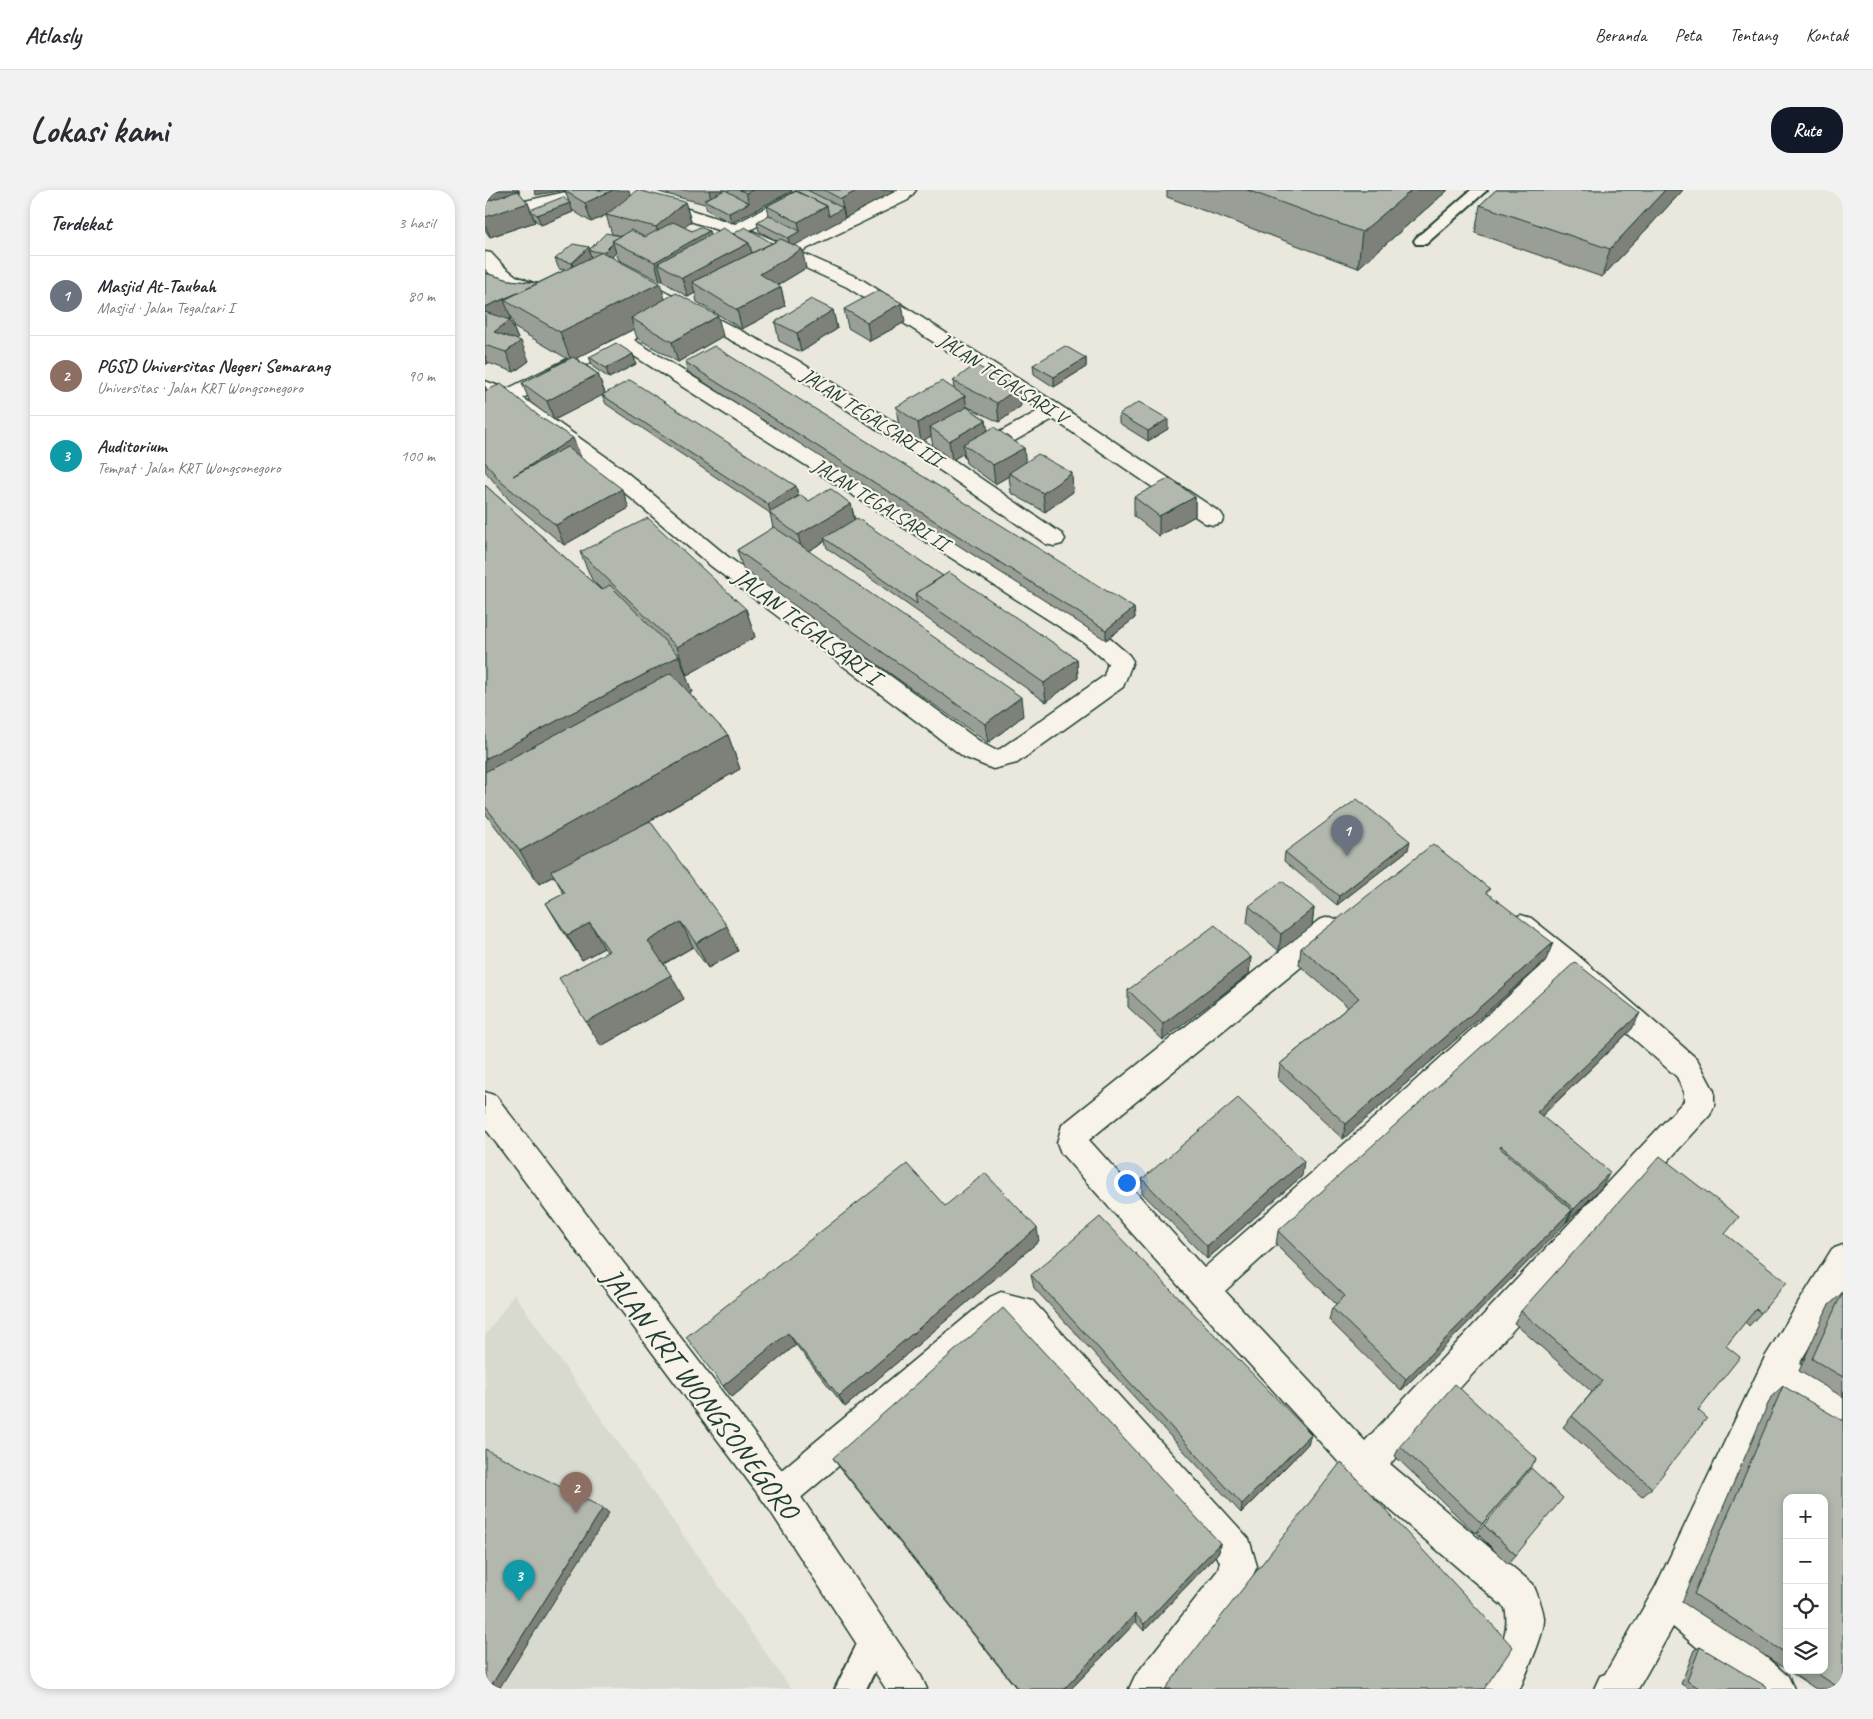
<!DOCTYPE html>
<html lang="id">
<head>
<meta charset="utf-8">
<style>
  body { margin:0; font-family:Caveat,sans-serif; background:#f2f2f3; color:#2b2b33 }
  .controls { position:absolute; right:15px; bottom:15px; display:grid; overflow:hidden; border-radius:10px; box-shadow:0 2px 8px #0003 }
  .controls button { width:45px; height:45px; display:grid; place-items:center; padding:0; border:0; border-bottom:1px solid #e1e1e2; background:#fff; color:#2b2b33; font:25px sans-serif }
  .you { position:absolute; left:641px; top:992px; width:18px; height:18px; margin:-12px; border:4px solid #fff; border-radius:50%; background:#1a73e8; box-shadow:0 0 0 8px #1a73e833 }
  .badge { display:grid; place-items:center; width:32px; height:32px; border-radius:50%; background:#111827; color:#fff; font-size:16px; font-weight:700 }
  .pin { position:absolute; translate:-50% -41px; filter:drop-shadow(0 1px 2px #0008) }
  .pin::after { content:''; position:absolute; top:26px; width:18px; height:15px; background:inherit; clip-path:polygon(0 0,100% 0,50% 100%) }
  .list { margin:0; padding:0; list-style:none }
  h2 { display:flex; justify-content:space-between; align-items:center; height:65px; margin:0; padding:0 20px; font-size:21px }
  h2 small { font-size:16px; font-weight:400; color:#7c7c81 }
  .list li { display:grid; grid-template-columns:32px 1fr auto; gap:15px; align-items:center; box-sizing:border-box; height:80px; padding:0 20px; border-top:1px solid #e1e1e2 }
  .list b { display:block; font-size:19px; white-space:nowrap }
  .list p { margin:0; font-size:16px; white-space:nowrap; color:#7c7c81 }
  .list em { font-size:16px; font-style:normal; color:#7c7c81 }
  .icon { flex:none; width:28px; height:28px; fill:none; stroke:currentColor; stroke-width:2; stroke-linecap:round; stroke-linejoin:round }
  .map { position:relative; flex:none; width:1358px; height:1499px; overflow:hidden; border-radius:20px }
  header { display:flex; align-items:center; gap:30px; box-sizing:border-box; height:70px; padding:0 25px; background:#fff; border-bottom:1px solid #e1e1e2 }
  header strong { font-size:24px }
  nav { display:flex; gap:28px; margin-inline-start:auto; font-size:18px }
  .intro { display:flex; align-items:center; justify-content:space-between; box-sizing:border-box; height:120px; padding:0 30px }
  h1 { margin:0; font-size:35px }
  .button { padding:12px 22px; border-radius:20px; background:#111827; color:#fff; font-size:18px; font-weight:700 }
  main { display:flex; gap:30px; padding:0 30px }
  aside { flex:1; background:#fff; border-radius:20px; box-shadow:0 2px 8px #0003 }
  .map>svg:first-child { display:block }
  .built { fill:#d9dacf }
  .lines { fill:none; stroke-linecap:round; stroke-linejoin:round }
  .lane-casing { stroke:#1f3d34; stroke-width:4 }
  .street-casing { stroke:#1f3d34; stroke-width:3 }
  .secondary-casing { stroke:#1f3d34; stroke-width:3 }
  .lane { fill:#f7f3e8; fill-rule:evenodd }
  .street { fill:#f7f3e8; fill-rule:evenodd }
  .secondary { fill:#f7f3e8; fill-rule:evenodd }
  .wall { fill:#999e96; stroke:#1f3d34 }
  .shaded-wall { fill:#7d817a; stroke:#1f3d34 }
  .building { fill:#b2b8ae; stroke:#1f3d34 }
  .labels { text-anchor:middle; stroke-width:4.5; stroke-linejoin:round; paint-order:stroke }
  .far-street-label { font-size:20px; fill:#1f3d34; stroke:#f7f3e8 }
  .street-label { font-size:24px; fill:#1f3d34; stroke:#f7f3e8 }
  .near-street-label { font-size:29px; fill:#1f3d34; stroke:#f7f3e8 }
</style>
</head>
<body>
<header>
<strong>Atlasly</strong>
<nav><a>Beranda</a><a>Peta</a><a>Tentang</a><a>Kontak</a></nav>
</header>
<div class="intro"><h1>Lokasi kami</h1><a class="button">Rute</a></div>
<main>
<aside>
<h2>Terdekat<small>3 hasil</small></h2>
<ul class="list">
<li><span class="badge" style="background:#6b7280">1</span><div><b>Masjid At-Taubah</b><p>Masjid · Jalan Tegalsari I</p></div><em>80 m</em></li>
<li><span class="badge" style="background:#8d6e63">2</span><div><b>PGSD Universitas Negeri Semarang</b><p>Universitas · Jalan KRT Wongsonegoro</p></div><em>90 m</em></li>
<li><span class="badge" style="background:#0f9aa8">3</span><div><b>Auditorium</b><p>Tempat · Jalan KRT Wongsonegoro</p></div><em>100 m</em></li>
</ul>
</aside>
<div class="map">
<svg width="1358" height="1499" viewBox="0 0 1358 1499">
  <rect width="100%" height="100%" fill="#eae8dd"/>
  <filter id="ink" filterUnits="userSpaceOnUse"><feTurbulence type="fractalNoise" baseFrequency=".02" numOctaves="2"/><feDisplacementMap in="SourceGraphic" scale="10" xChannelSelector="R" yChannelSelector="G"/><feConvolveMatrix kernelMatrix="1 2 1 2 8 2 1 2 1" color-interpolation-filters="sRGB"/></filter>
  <g filter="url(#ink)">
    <path class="built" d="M29 1104 306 1499H0V1146Z"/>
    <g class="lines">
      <g class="lane-casing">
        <path id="lane" d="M986 0H1002L941 54H931L929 51 931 48Z
          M390 1435 401 1439 405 1450 381 1499H350L379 1439Z"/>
      </g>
      <g class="street-casing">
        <path id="street" d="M90 0H122L119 4 19 26 0 33V22L8 18Z
          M314 0H336L333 4 265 40 300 55 413 0H431L423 10 315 62 376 89 576 216 736 323 739 328 736 333 728 335 720 333 568 229 496 270 489 272 482 270 479 265 482 260 555 220 362 97 301 69 291 72 285 71 282 67 286 62 245 44 162 17 159 13 162 9 168 8 250 34Z
          M0 62 6 63 18 76 31 86 63 99 65 103 63 107C43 112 13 93 0 79Z
          M147 84 312 170 473 273 577 344 580 349 577 354 569 356 561 354 459 283 298 178 140 94 138 90 140 86Z
          M151 135 158 137 161 141 149 150 616 441 644 465 648 471 638 497 532 573 508 579 479 567 226 376 120 286 22 215 0 225V211L7 207 0 204V191L22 199ZM135 157 600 453 623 473 619 486 515 559 510 560 497 553 242 366 134 276 38 208Z
          M1036 725 1046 728 1090 763 1212 869 1229 901V916L1225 925 905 1274 1048 1394C1052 1404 1058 1417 1059 1428 1060 1444 1041 1483 1035 1499H997C1007 1475 1027 1444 1020 1418L868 1288 707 1111 576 963 572 953 577 935 834 730 844 727 854 730 858 738 854 746 604 950 719 1078 898 920 1061 772 1026 744 1022 736 1026 728ZM1080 788 1192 887 1199 902V911L880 1251 740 1101 920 938Z
          M1358 1055V1100L1314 1174 1358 1202V1239L1346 1234 1298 1203 1205 1403 1303 1486 1309 1499H1261L1188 1437 1153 1499H1109L1115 1486 1120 1484 1171 1396 1280 1167 1347 1059Z
          M516 1102 547 1110 764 1349 772 1376 759 1406 687 1499H644L650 1486 733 1380 735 1371 526 1135H521L306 1316 294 1322 282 1316 276 1304 282 1292 505 1107Z"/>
      </g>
      <g class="secondary-casing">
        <path id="secondary" d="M0 902 11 906 306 1292 436 1486 442 1499H401L282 1316 0 938Z"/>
      </g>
      <use href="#lane" class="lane"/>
      <use href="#street" class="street"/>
      <use href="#secondary" class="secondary"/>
    </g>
    <path class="wall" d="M0 0H34V3L43 13 50 32 5 47 0 40Z
      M170 0H307V1L246 33 222 20 220 14 177 3Z
      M312 0H412L309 55 321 78 293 95 296 97 300 116 257 139 212 112 210 103 203 107 179 92 178 89 175 91 134 70 131 63 127 67 180 109 238 146 193 172 152 148 149 139 91 168 113 184 120 203 311 296 313 306 324 311 366 314 370 330 458 386 592 469 593 488 561 512 342 358 340 351 323 361 538 526 503 553 258 379 252 360 288 338 285 323 121 214 117 205 69 230 45 212 37 193 83 169 30 138 26 128 24 130H25L33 149 32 150 44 171 29 182 3 173 0 175V83L24 90 53 93 80 80 74 79 70 69 104 57 105 59 136 46 127 44 121 25 106 32 87 20 88 22 56 35 49 29 45 20 84 12 80 1 145 5 200 12 206 31 198 37 207 41H224L225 45 248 44 287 53 292 51 274 41 272 32 284 25 282 16Z
      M682 0H963L873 78 682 7Z
      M1011 0H1198L1117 87 990 43 995 15Z
      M359 119 420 132 385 151 363 138Z
      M348 120 352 139 316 162 294 151 290 132Z
      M148 164 151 174 124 188 108 177 104 167Z
      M601 168V177L569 197 549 184 548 175Z
      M200 172 649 418 650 428 621 450 203 182Z
      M468 191 536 216 514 232 481 216 482 217 501 230 502 240 539 258 540 272 588 302 560 322 526 303 524 286 510 294 481 273 479 263 467 270 448 256 446 246 436 252 414 237 411 217 469 199Z
      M0 196 2 200 96 267 95 268 144 318 79 355 25 311 0 281Z
      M634 224 683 239 663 251 634 233Z
      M0 295 116 400H117L107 390 95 362 261 419 270 447 202 485 199 482 207 502 204 503 243 545 255 579 165 631 253 761 223 778 208 757 179 774 199 809 116 856 122 762 119 758 97 770 76 738 61 713 79 704 69 686 54 694 0 623Z
      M649 307H710V326L674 346 649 326Z
      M923 660 852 715 799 671 800 662Z
      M1004 704 1061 770 858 949 793 889 795 874 863 817 814 775 816 758Z
      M764 716 829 718 827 736 794 761 762 733Z
      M766 767 764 784 678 850 643 817V800Z
      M1147 839 1057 926 1117 997 1081 1033V1032L916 1201 844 1130 847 1118 851 1114 791 1055 793 1041Z
      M817 986 722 1069 657 1003V989Z
      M460 1016 554 1051 360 1217 311 1155 247 1207 238 1196Z
      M1240 1044 1276 1123 1264 1136 1260 1132 1241 1156 1213 1220 1167 1298 1157 1307 1078 1237 1107 1202 1029 1133 1036 1121Z
      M546 1085 826 1244 823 1254 756 1323 549 1098Z
      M1357 1103 1358 1104V1207L1314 1181 1343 1116Z
      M1298 1196 1358 1499H1331L1302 1480H1339L1302 1308V1480L1197 1412 1286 1207Z
      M915 1256 1052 1269 990 1343 910 1266Z
      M348 1268 735 1353 734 1362 659 1441 651 1432 586 1499H532L355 1278Z
      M999 1335 1031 1365 1023 1374 992 1343Z
      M1215 1457 1281 1499H1205L1196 1494 1209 1460Z"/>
    <path class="shaded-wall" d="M12 0H34L33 16 43 13 50 32 5 47 0 34V2Z
      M49 0H80L51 5Z
      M128 0H144L147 13 106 32 100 13Z
      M224 0H240L227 15Z
      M268 0H307V1L246 33 244 23 264 13 261 3Z
      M373 0H412L360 28 356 9Z
      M927 0H963L873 78 877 42Z
      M1180 0H1198L1117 87 1125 59Z
      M200 12 206 31 177 56 171 37Z
      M85 13 88 22 56 35 52 25Z
      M342 16 358 18 360 28 305 58 303 48 315 41 313 32Z
      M224 41 229 60 173 73 178 89 175 91 170 72Z
      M128 53 131 63 121 72 118 63Z
      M264 53 267 63 207 92 210 103 203 107 197 88Z
      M104 57 105 60H104L106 68 90 82 87 73Z
      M317 59 321 78 280 103 275 84Z
      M175 93 184 121 146 128 149 139 86 171 75 142Z
      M55 94 19 110 26 128 3 139 0 132V117Z
      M296 97 300 116 257 139 252 120Z
      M417 113 420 132 385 151 382 132Z
      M348 120 352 139 316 162 312 143Z
      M233 126 238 146 193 172 187 152Z
      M25 130 33 149 17 161 9 142Z
      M36 151 44 171 29 182 21 162Z
      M148 164 151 174 124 188 121 178Z
      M0 165 3 173 0 175Z
      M601 168V177L569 197V187Z
      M113 184 120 204 69 230 62 211Z
      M534 197 536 216 514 232 512 213Z
      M480 206 483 226 445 237 446 246 436 252 433 233Z
      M683 229V239L663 251V241Z
      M501 230 504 250 478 254 479 263 467 270 464 251Z
      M88 248 96 267 36 305 28 286Z
      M539 258 541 277 524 283V286L510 294 508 275Z
      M587 283 588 302 560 322 558 303Z
      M311 296 313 306 286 323 283 314Z
      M137 299 144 318 79 355 71 335Z
      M710 307V326L674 346V326Z
      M366 314 370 333 339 348 340 351 318 364 313 345Z
      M649 418 650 428 621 450V440Z
      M261 419 270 447 202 485 192 457Z
      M194 466 207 502 0 615V569Z
      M592 469 593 488 561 512 559 493Z
      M536 507 538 526 503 553 500 534Z
      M243 545 255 579 54 694 35 661Z
      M925 651 923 660 852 715 854 706Z
      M829 718 827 736 794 761 796 744Z
      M196 732 208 757 176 775 163 751Z
      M105 733 119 758 97 770 82 745Z
      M242 736 253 761 223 778 211 753Z
      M1068 753 1061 770 858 949 861 934Z
      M766 767 764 784 678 850V834Z
      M186 785 199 809 116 856 101 832Z
      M1155 823 1147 839 1045 937 1052 922Z
      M819 971 817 986 722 1069V1056Z
      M1125 982 1117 997 1081 1033 1089 1019Z
      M1087 1020 1080 1034 916 1201 921 1189Z
      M552 1038 554 1051 360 1217 354 1206Z
      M303 1143 311 1155 247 1207 238 1196Z
      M826 1244 823 1254 756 1323 757 1314Z
      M118 1318 124 1323 14 1499H4Z
      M735 1353 734 1362 659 1441V1434Z
      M650 1424 651 1432 586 1499H579Z"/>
    <path class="building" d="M0 0H12L0 2Z
      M82 0H128L100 13 80 1Z
      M152 0 200 12 171 37 121 25Z
      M240 0 264 13 244 23 219 10Z
      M255 0H268L261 3Z
      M312 0H322L358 18 344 26 342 16 311 1 303 5Z
      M339 0H373L356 9Z
      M762 0H927L877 42Z
      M1011 0H1180L1125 59 995 15Z
      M33 1 43 13 0 27V12Z
      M311 1 342 16 313 32 282 16Z
      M78 7 85 13 52 25 45 20Z
      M284 25 315 41 303 48 272 32Z
      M188 32 207 41 215 37 224 41 170 72 127 51 146 40 160 47Z
      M260 37 287 53 267 63 264 53 248 44Z
      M238 38 264 53 197 88 173 73Z
      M121 43 135 46 127 51 128 53 118 63 104 60Z
      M296 49 317 59 275 84 296 97 252 120 207 92Z
      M88 54 104 57 87 73 70 69Z
      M117 62 175 93 75 142 19 110Z
      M0 83 24 90 53 93 37 101 0 117Z
      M394 100 417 113 382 132 359 119Z
      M191 103 233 126 187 152 146 128Z
      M326 109 348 120 312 143 290 132Z
      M0 122 25 130 9 142 36 151 21 162 0 155Z
      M131 153 148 164 121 178 104 167Z
      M229 156 649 418 621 440 200 172Z
      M580 156 601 168 569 187 548 175Z
      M88 167 113 184 62 211 37 193Z
      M490 175 534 197 512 213 468 191Z
      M145 190 311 296 283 314 117 205Z
      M457 191 480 206 433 233 411 217Z
      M16 194 55 227 88 248 28 286 82 257 137 299 71 335 16 292 0 272V201Z
      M654 212 683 229 663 241 634 224Z
      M482 217 501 230 464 251 445 237Z
      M509 237 539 258 508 275 478 254Z
      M553 264 587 283 558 303 524 283Z
      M685 288 710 307 674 326 649 307Z
      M0 295 116 400 125 395 194 466 0 569Z
      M345 298 366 314 313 345 284 323 316 305 324 311Z
      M163 328 261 419 192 457 95 362Z
      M372 328 458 386 430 404 432 414 339 348Z
      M289 337 536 507 500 534 252 360Z
      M464 382 592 469 559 493 430 404Z
      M186 483 243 545 35 661 0 616V582Z
      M872 609 925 651 854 706 800 662Z
      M165 631 242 736 211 753 196 732 163 751 186 785 101 832 74 788 124 761 105 733 82 745 61 713 80 703 66 681Z
      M948 654 1005 699 1001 702 1068 753 861 934 795 874 874 808 816 758Z
      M797 691 829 718 796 744 764 716Z
      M730 735 766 767 678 834 643 800Z
      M1090 772 1155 823 1052 922 1125 982 1089 1019 1016 956 1015 958 1087 1020 921 1189 847 1118 860 1106 793 1041Z
      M753 908 819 971 722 1056 657 989Z
      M1175 966 1254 1027 1240 1044 1302 1092 1276 1123 1271 1119 1241 1156 1255 1167 1213 1220 1222 1228 1167 1298 1087 1226 1117 1191 1036 1121Z
      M422 974 460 1016 500 983 552 1038 354 1206 303 1143 238 1196 201 1147Z
      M615 1027 826 1244 757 1314 546 1085Z
      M1357 1103 1358 1104V1187L1327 1169Z
      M518 1118 735 1353 659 1434 650 1424 579 1499H533L348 1268Z
      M970 1194 1052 1269 997 1334 915 1256Z
      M1298 1196 1358 1231V1499H1356L1327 1480H1339V1308H1302V1464L1209 1404Z
      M0 1259 118 1318 4 1499H0Z
      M856 1272 1028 1457 999 1499H680Z
      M1046 1278 1078 1308 1031 1365 999 1335Z
      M1215 1457 1282 1497 1281 1499H1216L1202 1491Z"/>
  </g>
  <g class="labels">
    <g class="far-street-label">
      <text transform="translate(518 188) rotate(33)" y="7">JALAN TEGALSARI V</text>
      <text transform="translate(387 227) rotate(33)" y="7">JALAN TEGALSARI III</text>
      <text transform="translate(396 314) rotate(32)" y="7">JALAN TEGALSARI II</text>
    </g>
    <g class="street-label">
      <text transform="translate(322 436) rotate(37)" y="8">JALAN TEGALSARI I</text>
    </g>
    <g class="near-street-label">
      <text transform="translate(216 1203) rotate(53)" y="10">JALAN KRT WONGSONEGORO</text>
    </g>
  </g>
</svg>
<div class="controls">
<button>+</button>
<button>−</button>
<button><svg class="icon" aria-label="locate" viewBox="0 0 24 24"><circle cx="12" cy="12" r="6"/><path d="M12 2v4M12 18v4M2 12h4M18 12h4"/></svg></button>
<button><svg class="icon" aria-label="layers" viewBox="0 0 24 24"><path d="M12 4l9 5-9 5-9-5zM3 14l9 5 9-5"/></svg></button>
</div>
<div class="you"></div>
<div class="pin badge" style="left:862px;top:666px;background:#6b7280">1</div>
<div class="pin badge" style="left:91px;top:1323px;background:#8d6e63">2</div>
<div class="pin badge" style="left:34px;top:1411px;background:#0f9aa8">3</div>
</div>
</main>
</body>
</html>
